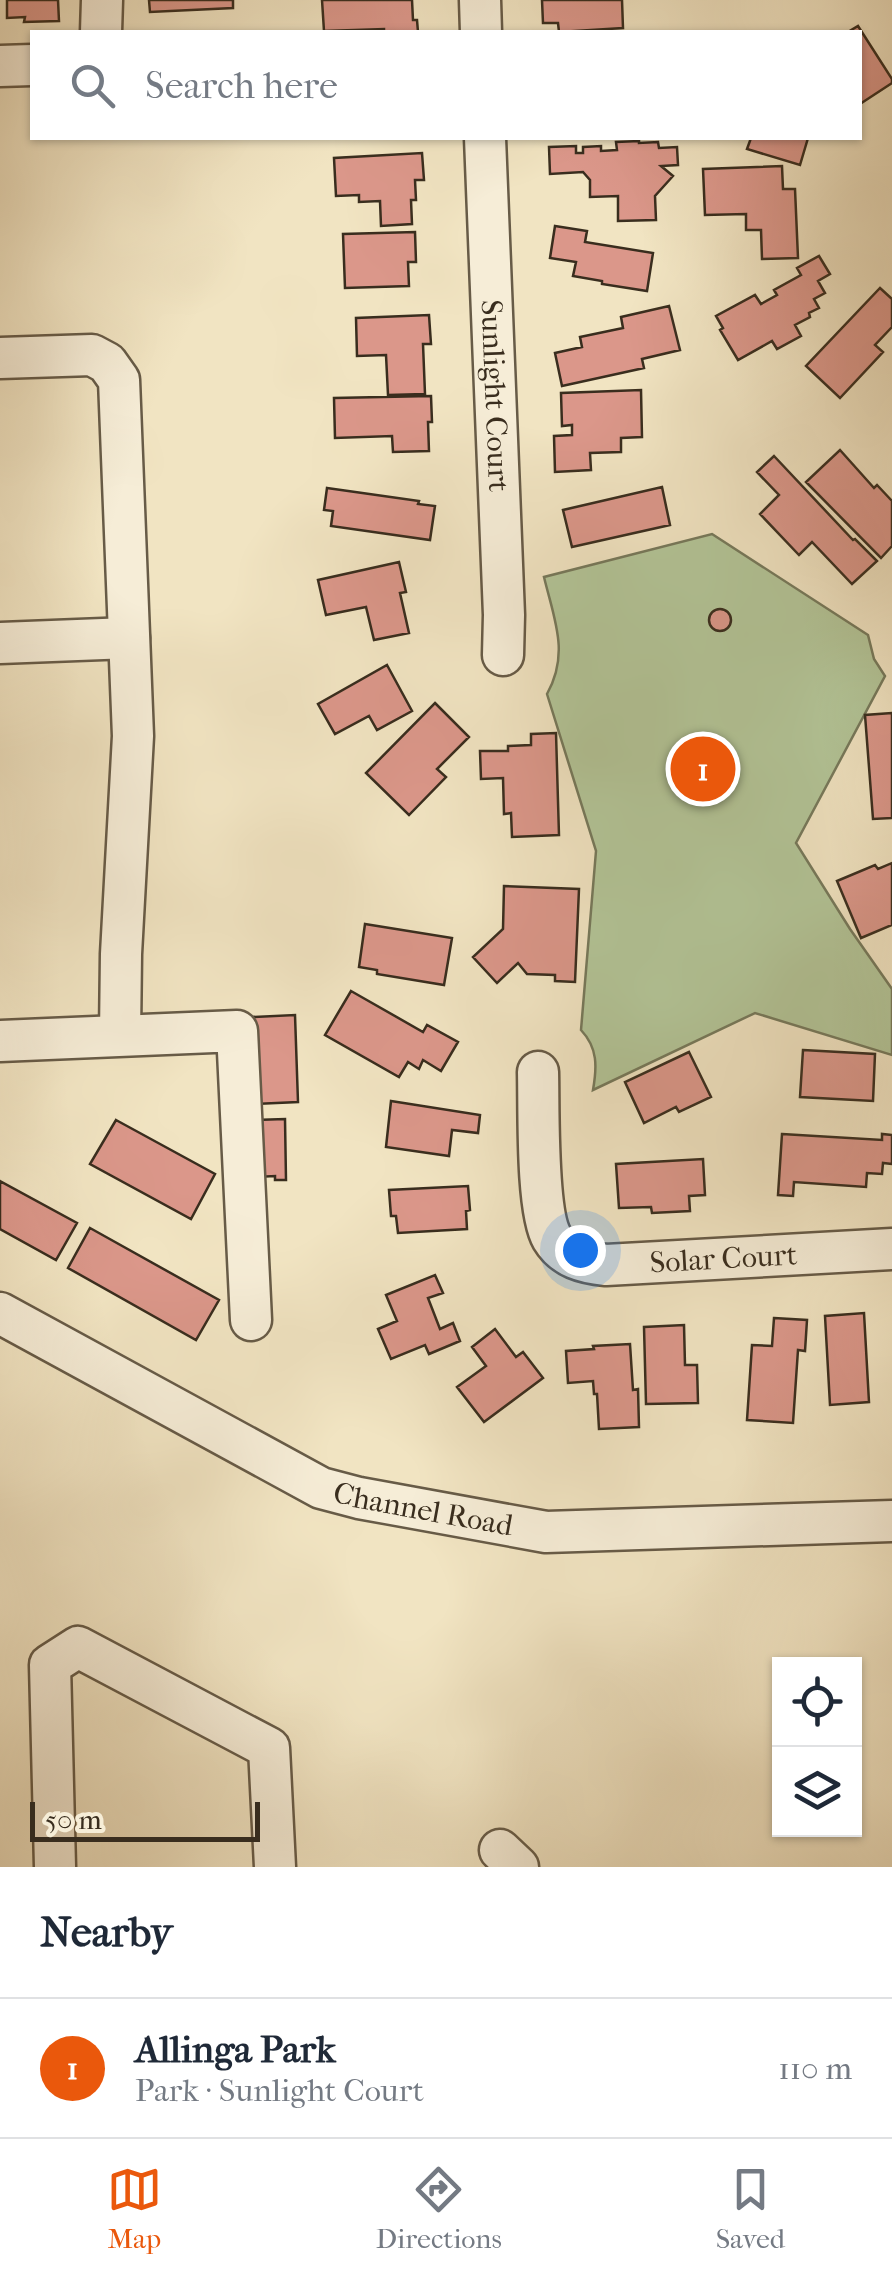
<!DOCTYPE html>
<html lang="en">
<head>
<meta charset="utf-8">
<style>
  body { margin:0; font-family:"IM FELL French Canon",serif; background:#f6f6f7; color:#1f2937 }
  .controls { position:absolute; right:30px; bottom:30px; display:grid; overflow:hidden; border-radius:0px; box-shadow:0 2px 8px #0004 }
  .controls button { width:90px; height:90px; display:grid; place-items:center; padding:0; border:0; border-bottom:2px solid #e0e1e3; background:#fff; color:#1f2937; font:50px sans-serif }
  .scale { position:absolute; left:30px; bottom:25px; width:230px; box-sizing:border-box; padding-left:10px; border:5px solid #392d1e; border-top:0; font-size:28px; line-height:35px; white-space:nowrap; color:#392d1e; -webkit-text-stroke:8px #f6edd7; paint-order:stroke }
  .you { position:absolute; left:580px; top:1250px; width:35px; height:35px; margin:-25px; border:8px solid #fff; border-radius:50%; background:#1a73e8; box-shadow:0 0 0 15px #1a73e833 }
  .badge { display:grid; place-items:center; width:65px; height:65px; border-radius:50%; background:#ea580c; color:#fff; font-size:32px; font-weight:700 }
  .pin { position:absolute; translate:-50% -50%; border:5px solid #fff; box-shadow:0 2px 10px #0006 }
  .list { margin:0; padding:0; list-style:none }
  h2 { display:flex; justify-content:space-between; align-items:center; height:130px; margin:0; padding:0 40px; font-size:42px }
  h2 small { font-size:32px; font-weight:400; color:#747a83 }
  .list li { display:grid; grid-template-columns:65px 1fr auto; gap:30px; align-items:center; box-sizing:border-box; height:140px; padding:0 40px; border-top:2px solid #e0e1e3 }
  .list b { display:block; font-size:38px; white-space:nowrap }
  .list p { margin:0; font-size:32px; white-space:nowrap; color:#747a83 }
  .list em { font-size:32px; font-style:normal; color:#747a83 }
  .icon { flex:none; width:55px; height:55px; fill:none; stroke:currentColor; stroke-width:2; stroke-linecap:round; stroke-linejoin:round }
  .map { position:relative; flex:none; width:892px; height:1867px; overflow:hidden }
  .search { position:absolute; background:#fff; box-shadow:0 2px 8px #0004; left:30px; right:30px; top:30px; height:110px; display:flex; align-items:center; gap:25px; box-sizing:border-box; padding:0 35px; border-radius:0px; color:#747a83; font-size:38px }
  .sheet { height:270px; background:#fff }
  nav { display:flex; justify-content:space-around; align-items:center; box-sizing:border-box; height:140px; border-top:2px solid #e0e1e3; background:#fff; font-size:28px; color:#747a83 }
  nav a { display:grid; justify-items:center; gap:5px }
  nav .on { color:#ea580c }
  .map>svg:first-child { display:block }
  .green { fill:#b3c598; stroke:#76795b; stroke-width:2.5 }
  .building { fill:#db978a; stroke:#392d1e; stroke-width:2.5 }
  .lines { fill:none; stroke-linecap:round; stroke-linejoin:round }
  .minor-casing { stroke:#675b47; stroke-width:45 }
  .minor { stroke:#f6edd7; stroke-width:40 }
  .labels { text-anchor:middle; stroke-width:9; stroke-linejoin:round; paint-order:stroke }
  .street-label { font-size:30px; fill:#392d1e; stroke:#f6edd7 }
</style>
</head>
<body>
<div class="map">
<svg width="892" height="1867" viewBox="0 0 892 1867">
  <rect width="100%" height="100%" fill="#f1e4c2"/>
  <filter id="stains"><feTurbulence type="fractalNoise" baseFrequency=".002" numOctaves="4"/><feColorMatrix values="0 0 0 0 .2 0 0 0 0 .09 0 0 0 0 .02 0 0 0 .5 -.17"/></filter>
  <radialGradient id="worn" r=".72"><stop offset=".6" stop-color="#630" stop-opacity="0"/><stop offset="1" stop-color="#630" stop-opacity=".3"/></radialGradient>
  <path class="green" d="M712 534 868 635 874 659 885 676 796 843 850 929 892 989V1055L755 1013 593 1090C597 1067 598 1048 581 1030L596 851 547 694C570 653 554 619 544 577Z"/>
  <path class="building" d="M7 0H58L59 21 24 22 25 17 7 18Z
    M149 0H233V8L150 12Z
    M322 0H412L413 20H417L418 32H384V29L324 31Z
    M542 0H622L623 28 559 32 558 23H543Z
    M858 26 892 79V83L860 104V32H848Z
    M751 138H808L800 165 747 149Z
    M639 141V143L658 142 659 148 677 147 678 165 661 166 673 176 655 196 656 220 618 221V196L590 197V180L583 172 550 174 549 147 576 146V153H583V147L601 146V151L617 150 616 142Z
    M422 153 424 180H415L416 200H411L412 224 381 226 380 201 359 202V195L336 196 334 158Z
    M782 166 783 189H795L798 258 762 259 761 230H746V214L705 215 703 169Z
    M555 226 587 231 585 242 653 253 647 291 602 284V281L573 276 576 262 550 258Z
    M415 232 416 262H408L409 286 345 288 343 234Z
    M819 256 830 274 818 281 825 293 814 299 819 308 809 313 810 317 795 325 801 336 777 349 772 341 738 360 720 330 723 328 716 316 755 295 761 304 777 295 774 290 801 275 797 268Z
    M880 288 892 299V327L875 345 883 352 840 398 806 366Z
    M669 306 680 350 642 359 644 368 562 386 555 353 582 347 580 337 623 328 621 317Z
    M429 315 431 344H423L425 394 388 395 386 355 357 356 356 318Z
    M641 390 642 437 621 438V452L590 453 591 470 555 472 554 436 572 435V425L562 426 561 393Z
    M431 396 432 422H428L429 451 393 452 392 436 335 438 334 398Z
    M840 450 874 488 877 485 892 501V546L881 558 806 482Z
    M774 456 853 540 855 539 877 561 852 584 812 542 799 555 760 514 779 495 757 472Z
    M662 487 670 525 572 547 563 510Z
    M327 488 419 501 418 504 435 506 430 540 331 526 333 511 324 510Z
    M399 562 406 592 400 593 409 633 374 640 366 607 326 615 318 580Z
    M709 620a11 11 0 1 1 22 0a11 11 0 1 1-22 0Z
    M387 665 412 711 377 730 369 716 335 734 318 704Z
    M435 703 469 737 437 769 446 777 409 815 366 773Z
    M892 713V818L873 819 865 715Z
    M556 733 559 835 512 837 511 813 504 814 503 778 481 779 480 751H508V746L531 745V734Z
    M892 863V925L861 938 837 881 875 865 878 869Z
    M504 886 579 889 575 982 555 981V975L527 974 518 963 497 983 473 957 503 929Z
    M365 924 452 938 444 985 377 974V970L359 967Z
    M351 991 423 1032 427 1025 458 1042 441 1071 423 1060 419 1069 408 1062 399 1077 325 1035Z
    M295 1015 298 1102 255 1104 252 1017Z
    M803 1050 875 1054 873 1101 800 1097Z
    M689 1052 711 1097 679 1112 676 1107 644 1123 625 1082Z
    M391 1101 480 1115 478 1133 452 1130 449 1156 386 1147Z
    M285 1119 286 1180H275V1176L256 1177 255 1120Z
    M116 1120 215 1174 191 1219 90 1164Z
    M782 1134 882 1140V1134L892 1135V1164L883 1163 882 1174 867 1173 866 1187 794 1182 793 1196 778 1195Z
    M703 1159 705 1195 689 1196 690 1211 652 1213 651 1207 619 1208 616 1164Z
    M0 1181 77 1223 56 1260 0 1229Z
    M468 1186 470 1210 466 1211 467 1229 398 1233 396 1216H391L389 1190Z
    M90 1228 219 1300 196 1340 68 1268Z
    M435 1275 443 1293 428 1298 440 1329 453 1323 460 1341 429 1354 425 1345 391 1359 378 1329 397 1321 386 1295Z
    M864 1313 869 1402 830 1405 825 1316Z
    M774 1318 807 1320 805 1351 798 1350 793 1423 747 1420 752 1345 772 1346Z
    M684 1325 685 1365H697L698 1403 646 1404 644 1327Z
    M495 1329 516 1357 523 1352 543 1378 484 1422 457 1387 486 1366 472 1347Z
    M630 1344 633 1390 638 1389 639 1427 599 1429 597 1394H594L593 1381 568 1383 566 1351 594 1349 593 1346Z"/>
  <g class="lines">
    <g class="minor-casing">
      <g id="minor">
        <path d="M480 0 481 32"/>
        <path d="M101 32 102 0"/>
        <path d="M0 66 32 65"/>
        <path id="s1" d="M485 138 504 615 503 655"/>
        <path d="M0 358 92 355 107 363 119 380 133 736 121 954 120 1035"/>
        <path d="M0 643 129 638"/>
        <path d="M0 1041 237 1031 251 1320"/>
        <path id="s2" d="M538 1072C539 1107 536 1211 552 1238 564 1258 584 1263 606 1265L892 1249"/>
        <path id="s3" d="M0 1313 321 1488 359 1498 546 1532 892 1521"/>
        <path d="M500 1850 518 1867"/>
        <path d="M55 1867 50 1665 78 1647 269 1748 275 1867"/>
      </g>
    </g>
    <use href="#minor" class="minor"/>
  </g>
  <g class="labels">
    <g class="street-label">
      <text dy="10" stroke="none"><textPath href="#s1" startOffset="258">Sunlight Court</textPath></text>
      <text dy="10" stroke="none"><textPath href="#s2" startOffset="348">Solar Court</textPath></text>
      <text dy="10" stroke="none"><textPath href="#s3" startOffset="470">Channel Road</textPath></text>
    </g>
  </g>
  <rect width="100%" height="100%" filter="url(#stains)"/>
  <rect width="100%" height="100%" fill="url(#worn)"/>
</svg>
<div class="controls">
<button><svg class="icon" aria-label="locate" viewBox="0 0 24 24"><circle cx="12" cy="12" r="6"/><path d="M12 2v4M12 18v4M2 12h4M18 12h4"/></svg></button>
<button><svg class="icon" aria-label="layers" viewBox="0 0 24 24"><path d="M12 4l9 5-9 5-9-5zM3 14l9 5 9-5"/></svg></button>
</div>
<div class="scale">50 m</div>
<div class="you"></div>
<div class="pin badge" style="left:703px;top:769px">1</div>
<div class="search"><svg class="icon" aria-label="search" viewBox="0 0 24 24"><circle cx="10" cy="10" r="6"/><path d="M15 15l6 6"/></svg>Search here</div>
</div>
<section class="sheet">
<h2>Nearby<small></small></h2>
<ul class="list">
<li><span class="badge">1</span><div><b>Allinga Park</b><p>Park · Sunlight Court</p></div><em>110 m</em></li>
</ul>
</section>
<nav>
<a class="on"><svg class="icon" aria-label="map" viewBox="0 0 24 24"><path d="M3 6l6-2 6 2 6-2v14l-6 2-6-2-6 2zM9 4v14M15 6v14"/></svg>Map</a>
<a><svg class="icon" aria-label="directions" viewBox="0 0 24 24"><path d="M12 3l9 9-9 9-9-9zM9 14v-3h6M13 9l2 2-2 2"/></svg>Directions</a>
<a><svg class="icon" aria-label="saved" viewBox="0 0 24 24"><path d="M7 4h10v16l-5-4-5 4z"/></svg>Saved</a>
</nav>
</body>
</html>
